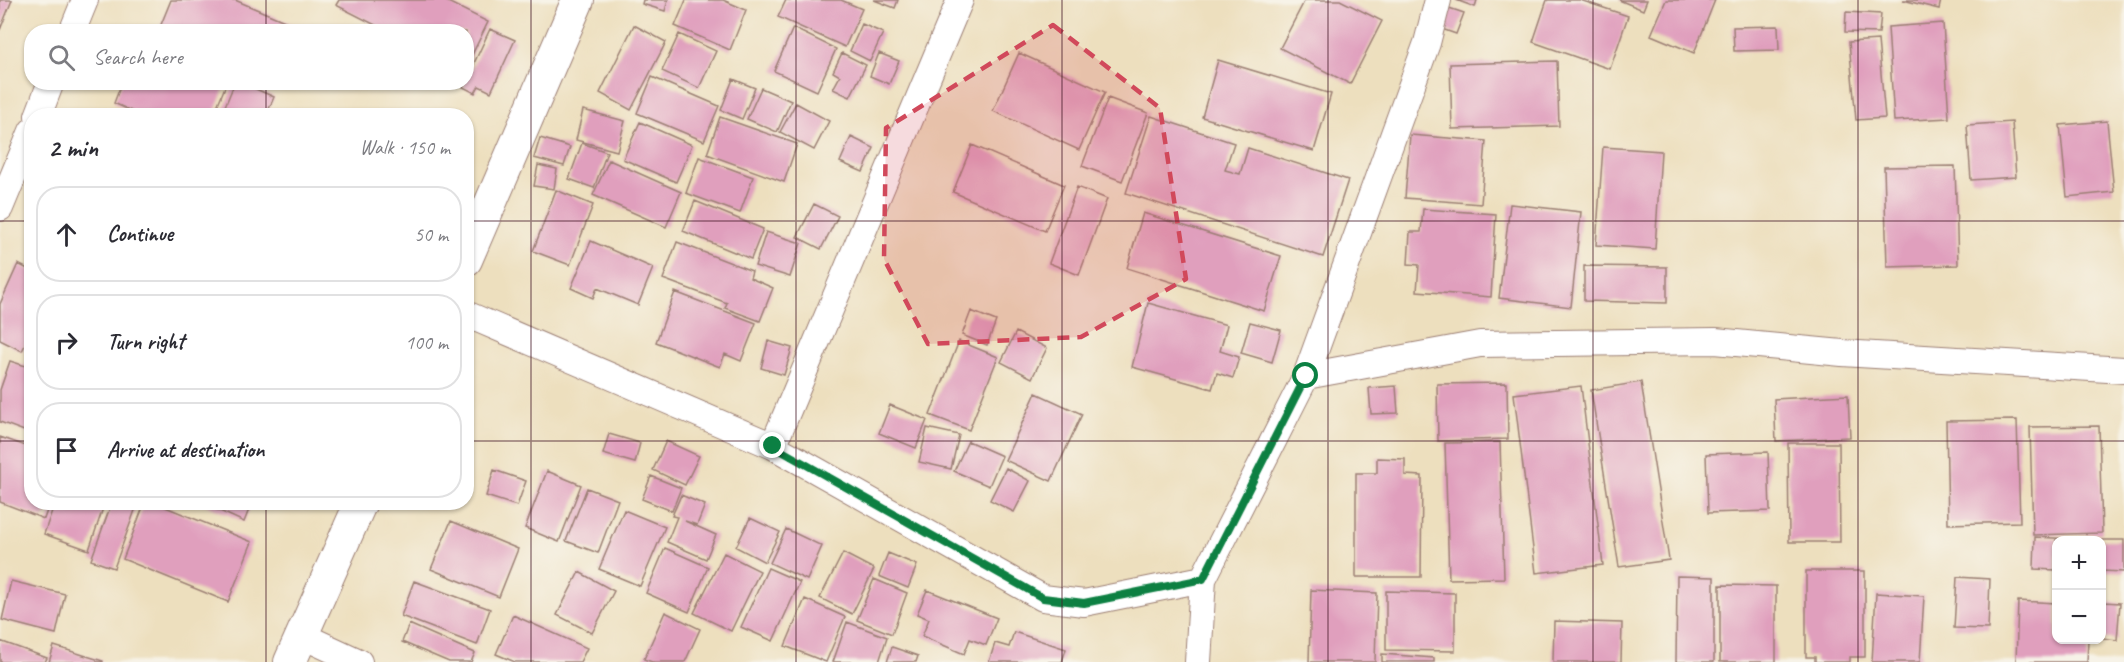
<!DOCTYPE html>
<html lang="en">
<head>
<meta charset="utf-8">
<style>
  body { margin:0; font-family:Caveat,sans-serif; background:#f2f2f3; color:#2b2b33 }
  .controls { position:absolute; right:18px; bottom:18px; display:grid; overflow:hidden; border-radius:12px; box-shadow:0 2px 4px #0004 }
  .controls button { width:54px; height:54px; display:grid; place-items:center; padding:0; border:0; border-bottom:2px solid #e1e1e2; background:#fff; color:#2b2b33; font:30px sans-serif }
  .stop { position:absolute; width:18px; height:18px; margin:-14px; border:4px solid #0b8043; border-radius:50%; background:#fff }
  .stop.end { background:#0b8043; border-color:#fff; box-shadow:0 2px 6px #0008 }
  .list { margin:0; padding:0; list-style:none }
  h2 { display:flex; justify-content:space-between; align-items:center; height:78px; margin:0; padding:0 24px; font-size:26px }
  h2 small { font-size:20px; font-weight:400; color:#7c7c81 }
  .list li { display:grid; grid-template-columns:39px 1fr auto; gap:18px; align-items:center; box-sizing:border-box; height:96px; margin:0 12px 12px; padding:0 12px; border:2px solid #e1e1e2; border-radius:24px }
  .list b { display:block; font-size:22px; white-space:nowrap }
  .list em { font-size:20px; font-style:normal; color:#7c7c81 }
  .icon { flex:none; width:33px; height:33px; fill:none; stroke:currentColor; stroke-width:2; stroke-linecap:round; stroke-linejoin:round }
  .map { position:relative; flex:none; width:2124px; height:662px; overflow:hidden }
  .search { position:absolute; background:#fff; box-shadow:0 2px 4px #0004; left:24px; top:24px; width:450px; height:66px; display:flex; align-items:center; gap:15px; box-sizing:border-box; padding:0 21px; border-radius:24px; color:#7c7c81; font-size:22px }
  .panel { position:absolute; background:#fff; box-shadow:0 2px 4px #0004; left:24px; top:108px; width:450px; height:402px; border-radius:24px }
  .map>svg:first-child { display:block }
  .building { fill:#e09fbd }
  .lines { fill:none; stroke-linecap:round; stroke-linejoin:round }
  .minor-casing { stroke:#9c7f74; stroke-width:28 }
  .tertiary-casing { stroke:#9c7f74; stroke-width:34 }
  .minor { stroke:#fff; stroke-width:26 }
  .tertiary { stroke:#fff; stroke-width:32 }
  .route { stroke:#0b8043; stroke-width:8 }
  .marked { fill:#d1495b; fill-opacity:0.2; stroke:#d1495b; stroke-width:4.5; stroke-dasharray:12 8; stroke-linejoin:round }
  .grid { fill:none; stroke:#4a1f2b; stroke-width:1.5; stroke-opacity:0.55 }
</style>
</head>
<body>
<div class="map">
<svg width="2124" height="662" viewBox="0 0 2124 662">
  <rect width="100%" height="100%" fill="#f7f3e8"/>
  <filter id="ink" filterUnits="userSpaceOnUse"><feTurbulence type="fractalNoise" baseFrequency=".0167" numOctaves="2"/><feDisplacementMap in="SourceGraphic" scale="12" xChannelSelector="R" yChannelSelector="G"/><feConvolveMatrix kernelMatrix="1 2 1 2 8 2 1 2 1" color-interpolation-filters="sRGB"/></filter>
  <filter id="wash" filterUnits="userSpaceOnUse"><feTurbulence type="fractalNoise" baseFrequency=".008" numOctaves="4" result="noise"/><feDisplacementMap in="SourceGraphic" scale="24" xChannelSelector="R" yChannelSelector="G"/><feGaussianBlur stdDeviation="1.35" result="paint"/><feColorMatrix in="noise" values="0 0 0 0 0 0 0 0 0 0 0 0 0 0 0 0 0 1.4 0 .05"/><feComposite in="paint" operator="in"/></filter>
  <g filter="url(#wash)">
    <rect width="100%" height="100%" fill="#eddfbe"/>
    <g id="blocks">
      <path class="building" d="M0 0H12L0 30Z
        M171 0H235L294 25 291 32H158Z
        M339 0H444L488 22 466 67V32H389L336 5Z
        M643 0H668L665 11 642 4Z
        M686 0H723L746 10 730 50 675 26Z
        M786 0H841L862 9 845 47 778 17Z
        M874 0H898L895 8Z
        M1305 0H1340L1382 21 1350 84 1280 48Z
        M1456 0H1477L1475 7Z
        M1547 0H1580L1628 16 1610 69 1533 42Z
        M1619 0H1647L1643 10Z
        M1666 0H1715L1694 53 1651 35Z
        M1903 0H1941L1939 9Z
        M1449 8 1464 13 1456 34 1442 29Z
        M1846 12 1881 14 1879 33 1845 32Z
        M1943 23 1949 118 1894 121 1888 27Z
        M862 24 883 33 870 61 850 51Z
        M634 25 666 42 631 110 600 93Z
        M1778 26 1779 50 1734 51 1733 27Z
        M793 28 836 49 817 91 774 71Z
        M490 29 515 40 491 92 479 86 475 93 463 87Z
        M679 34 716 51 699 88 662 71Z
        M1878 40 1885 118 1856 120 1849 42Z
        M842 53 866 65 850 97 833 89 840 76 833 72Z
        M879 53 899 61 889 84 870 76Z
        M1019 53 1105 92 1079 150 993 111Z
        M1218 60 1331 94 1314 151 1202 117Z
        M1557 61 1559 126 1452 129 1450 64Z
        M652 77 719 106 704 141 637 113Z
        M733 79 755 88 742 119 721 110Z
        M122 82H227L213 116H142L114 103Z
        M235 82H240L274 97 266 116H221Z
        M761 88 791 101 777 132 747 119Z
        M1108 98 1148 113 1122 181 1082 166Z
        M796 103 829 121 814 150 780 132Z
        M583 110 625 121 617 151 576 140Z
        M1151 116 1234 143 1225 170 1240 174 1248 148 1348 180 1323 257 1126 193Z
        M720 117 797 144 784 182 707 154Z
        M2107 121 2114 192 2067 197 2060 125Z
        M640 122 692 145 676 182 623 159Z
        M2012 122 2016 177 1971 180 1967 125Z
        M1410 135 1486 141 1481 204 1405 198Z
        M851 137 874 148 863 172 840 162Z
        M540 138 570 147 564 166 534 158Z
        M582 143 607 152 594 188 569 179Z
        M972 145 1064 185 1045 231 953 192Z
        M1603 147 1661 151 1655 249 1596 245Z
        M699 157 753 177 740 213 686 193Z
        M609 160 681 192 666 227 593 195Z
        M538 165 557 169 554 189 534 186Z
        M1955 166 1958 265 1887 267 1884 167Z
        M1077 187 1107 199 1079 275 1049 263Z
        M556 190 593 205 570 265 533 251Z
        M695 201 763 229 751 259 683 231Z
        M814 204 838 216 821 249 797 237Z
        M1510 204 1581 212 1571 307 1499 298Z
        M1423 209 1496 214 1491 297 1417 291 1419 265 1408 264 1410 232H1421Z
        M1143 213 1281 256 1264 311 1127 268Z
        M766 232 801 243 790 277 755 266Z
        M591 241 653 268 638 305 597 288 593 298 571 288Z
        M677 242 752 271 750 278 773 288 760 321 725 308 727 303 663 279Z
        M18 264 32 271V330L22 351 0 340V304Z
        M1584 266 1667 267V303L1584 301Z
        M675 292 756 323 741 361 725 354 720 367 656 342Z
        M1148 303 1227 325 1220 351 1239 357 1233 378 1217 373 1212 389 1132 367Z
        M971 311 996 321 987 345 962 335Z
        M1250 322 1281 330 1272 362 1241 353Z
        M1016 332 1047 348 1032 378 1001 362Z
        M768 341 792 348 784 375 761 368Z
        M959 341 998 357 969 430 930 415Z
        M10 361 32 368V434L0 422V390Z
        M1641 382 1669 560 1619 567 1591 390Z
        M1507 383 1508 439 1438 441 1437 384Z
        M1396 386 1398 413 1371 414 1369 388Z
        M1581 386 1603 565 1536 573 1514 394Z
        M1036 393 1082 414 1051 481 1005 460Z
        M1848 395 1850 437 1776 441 1774 399Z
        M890 405 927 420 916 448 879 433Z
        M2017 420 2020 522 1948 524 1946 421Z
        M2099 426 2102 533 2033 535 2030 427Z
        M927 428 959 435 951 469 919 462Z
        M609 434 640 443 635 463 603 454Z
        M0 437 32 448V502H50L44 519 0 502Z
        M666 441 699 456 685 485 653 470Z
        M968 441 1002 456 989 486 954 471Z
        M1500 442 1504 578 1449 579 1445 443Z
        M1788 443H1839L1840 542H1789Z
        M1768 452 1770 511 1708 513 1706 454Z
        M1377 458 1405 459V475L1422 476 1421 577H1356V473H1377Z
        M1006 468 1030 481 1014 512 990 500Z
        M494 470 526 481 517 506 486 496Z
        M547 471 581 485 559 542 525 528Z
        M651 476 681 488 672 511 642 499Z
        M587 488 618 500 598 553 566 541Z
        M681 495 705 505 697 525 685 521 716 535 706 559 667 542 677 517 672 516Z
        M55 502H105L89 550 44 534Z
        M112 502H138L114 568 91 560Z
        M145 502H153L252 542 228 602 123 559Z
        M200 502H252L244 522Z
        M624 510 665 527 640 586 599 569Z
        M750 518 780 532 765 562 736 547Z
        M451 521 518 549 499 597 431 569Z
        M786 529 822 546 807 580 770 563Z
        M2035 537 2073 539V540H2056V570L2034 569Z
        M2102 540H2124V572L2102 571Z
        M665 548 708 567 689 612 646 593Z
        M724 553 760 571 731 631 694 613Z
        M843 553 874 569 852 614 820 598Z
        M888 553 917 565 908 588 879 576Z
        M768 568 800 582 773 641 741 627Z
        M1806 571H1865V657H1850V662H1815V657H1806Z
        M579 572 614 591 592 633 557 615Z
        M1677 576 1714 577V662H1676Z
        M1957 577 1990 579 1988 629 1954 628Z
        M874 579 907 593 892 634 857 620Z
        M11 581 65 594 56 634 2 620Z
        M414 581 490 609 477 645 401 616Z
        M1720 585 1776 586V662H1720Z
        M927 590 997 618 986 645 970 639 964 654 922 636 929 619 917 614Z
        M1311 590 1377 593 1375 662H1309Z
        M1386 591 1455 593V651L1386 650Z
        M1876 593 1924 596 1920 662H1872Z
        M805 599 845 617 826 662 785 646Z
        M2018 601 2056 603V640H2088L2087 662H2016Z
        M2103 602 2120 603 2117 640 2102 638Z
        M665 612 700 629 685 662H652L644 659Z
        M513 615 587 648 580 662H515L496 654Z
        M1554 621 1622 623 1621 662H1553Z
        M847 622 887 637 879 662H833Z
        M409 624 475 653 471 662H449L402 642Z
        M1014 632 1066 649 1062 662H989L995 643 1009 647Z
        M0 641 47 658 45 662H0Z
        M54 646 103 661V662H49Z
        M892 647 918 656 916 662H887Z
        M1382 654 1434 658V662H1382Z"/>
    </g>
  </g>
  <g filter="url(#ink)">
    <use href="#blocks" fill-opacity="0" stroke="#9c7f74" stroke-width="1.5"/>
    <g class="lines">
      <g class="minor-casing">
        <path id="minor" d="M72 32 85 0
          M38 116 51 82
          M0 208 32 131
          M466 314 773 446 1043 598 1084 603 1203 579
          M1306 376 1480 344 1715 341 1842 353 2124 370
          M773 446 960 0
          M303 636 359 662
          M1198 662 1203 579 1306 376 1427 43 1438 0"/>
      </g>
      <g class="tertiary-casing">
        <path id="tertiary" d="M466 260 578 0
          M290 662 361 502"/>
      </g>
      <use href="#minor" class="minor"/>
      <use href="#tertiary" class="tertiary"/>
    </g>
  </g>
  <g class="lines" filter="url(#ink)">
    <path class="route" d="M773 446 1043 598 1084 603 1203 579 1306 376"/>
  </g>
  <path class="marked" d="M1053 25 1160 108 1186 279 1081 337 928 344 884 259 886 128Z"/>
  <path class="grid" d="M266 0V32M531 0V662M796 0V662M1062 0V662M1328 0V662M1593 0V662M1858 0V662M266 82V116M0 221H32M466 221H2124M0 441H32M466 441H2124M266 502V662"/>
</svg>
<div class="controls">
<button>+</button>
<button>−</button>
</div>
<div class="stop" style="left:1306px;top:376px"></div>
<div class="stop end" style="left:773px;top:446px"></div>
<div class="search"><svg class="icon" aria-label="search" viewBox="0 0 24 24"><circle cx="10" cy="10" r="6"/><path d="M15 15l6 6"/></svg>Search here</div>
<section class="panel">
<h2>2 min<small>Walk · 150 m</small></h2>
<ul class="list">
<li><svg class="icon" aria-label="ahead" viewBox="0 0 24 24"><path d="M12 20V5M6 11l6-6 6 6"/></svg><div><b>Continue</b></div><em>50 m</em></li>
<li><svg class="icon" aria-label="right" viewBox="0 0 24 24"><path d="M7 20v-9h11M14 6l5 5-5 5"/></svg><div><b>Turn right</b></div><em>100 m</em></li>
<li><svg class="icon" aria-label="arrive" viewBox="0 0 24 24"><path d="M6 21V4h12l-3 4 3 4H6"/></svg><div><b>Arrive at destination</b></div></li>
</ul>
</section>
</div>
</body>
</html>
